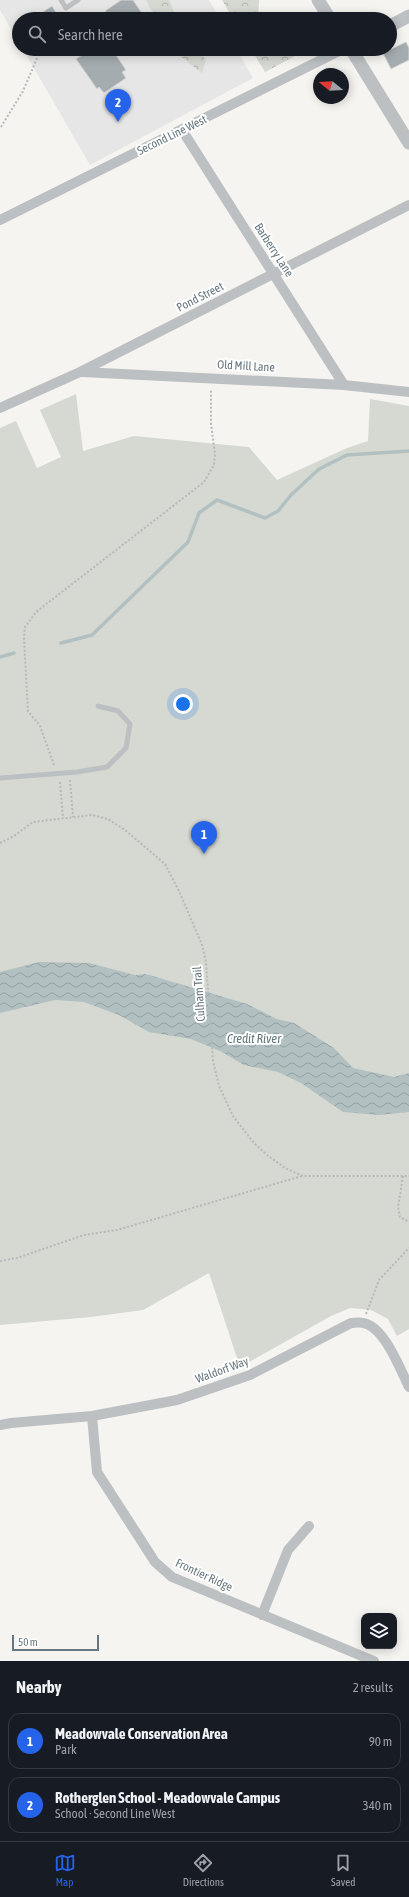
<!DOCTYPE html>
<html lang="en">
<head>
<meta charset="utf-8">
<style>
  body { margin:0; font-family:"Asap Condensed",sans-serif; background:#242831; color:#f1f3f6 }
  .controls { position:absolute; right:12px; bottom:12px; display:grid; overflow:hidden; border-radius:8px; box-shadow:0 2px 10px #0003 }
  .controls button { width:36px; height:36px; display:grid; place-items:center; padding:0; border:0; border-bottom:1px solid #363941; background:#171b24; color:#f1f3f6; font:20px sans-serif }
  .compass { position:absolute; left:313px; top:68px; width:36px; height:36px; border-radius:50%; background:#171b24; box-shadow:0 2px 10px #0003; rotate:288deg }
  .scale { position:absolute; left:12px; bottom:10px; width:87px; box-sizing:border-box; padding-left:4px; border:2px solid #67777f; border-top:0; font-size:11px; line-height:14px; white-space:nowrap; color:#67777f; -webkit-text-stroke:3px #fff; paint-order:stroke }
  .you { position:absolute; left:183px; top:704px; width:14px; height:14px; margin:-10px; border:3px solid #fff; border-radius:50%; background:#1a73e8; box-shadow:0 0 0 6px #1a73e833 }
  .badge { display:grid; place-items:center; width:26px; height:26px; border-radius:50%; background:#2563eb; color:#fff; font-size:13px; font-weight:700 }
  .pin { position:absolute; translate:-50% -33px; filter:drop-shadow(0 1px 2px #0008) }
  .pin::after { content:''; position:absolute; top:21px; width:14px; height:12px; background:inherit; clip-path:polygon(0 0,100% 0,50% 100%) }
  .list { margin:0; padding:0; list-style:none }
  h2 { display:flex; justify-content:space-between; align-items:center; height:52px; margin:0; padding:0 16px; font-size:17px }
  h2 small { font-size:13px; font-weight:400; color:#9ea1a6 }
  .list li { display:grid; grid-template-columns:26px 1fr auto; gap:12px; align-items:center; box-sizing:border-box; height:56px; margin:0 8px 8px; padding:0 8px; border:1px solid #363941; border-radius:12px }
  .list b { display:block; font-size:15px; white-space:nowrap }
  .list p { margin:0; font-size:13px; white-space:nowrap; color:#9ea1a6 }
  .list em { font-size:13px; font-style:normal; color:#9ea1a6 }
  .icon { flex:none; width:22px; height:22px; fill:none; stroke:currentColor; stroke-width:2; stroke-linecap:round; stroke-linejoin:round }
  .map { position:relative; flex:none; width:409px; height:1661px; overflow:hidden }
  .search { position:absolute; background:#171b24; box-shadow:0 2px 10px #0003; left:12px; right:12px; top:12px; height:44px; display:flex; align-items:center; gap:10px; box-sizing:border-box; padding:0 14px; border-radius:22px; color:#9ea1a6; font-size:15px }
  .sheet { height:180px; background:#171b24 }
  nav { display:flex; justify-content:space-around; align-items:center; box-sizing:border-box; height:56px; border-top:1px solid #363941; background:#171b24; font-size:11px; color:#9ea1a6 }
  nav a { display:grid; justify-items:center; gap:2px }
  nav .on { color:#2563eb }
  .map>svg:first-child { display:block }
  .built { fill:#e5e6e5 }
  .forest { fill:url(#forest-crowns) }
  .park { fill:#d5d9d1 }
  .water { fill:url(#water-waves) }
  .lines { fill:none; stroke-linecap:round; stroke-linejoin:round }
  .stream { stroke:#b2c0c2; stroke-width:3.5 }
  .building { fill:#a4acb0; stroke:#d6d6d4 }
  .path { stroke:#b6b9bb; stroke-width:2; stroke-dasharray:2 2; stroke-linecap:butt }
  .service { stroke:#bcc0c3; stroke-width:5 }
  .minor { stroke:#bcc0c3; stroke-width:10 }
  .tertiary { stroke:#bcc0c3; stroke-width:13 }
  .labels { text-anchor:middle; stroke-width:4; stroke-linejoin:round; paint-order:stroke }
  .street-label { font-size:12px; fill:#67777f; stroke:#fff }
  .water-label { font-size:13px; font-style:italic; fill:#63787c; stroke:#fff }
</style>
</head>
<body>
<div class="map">
<svg width="409" height="1661" viewBox="0 0 409 1661">
  <defs>
    <pattern id="forest-crowns" width="20" height="18" patternUnits="userSpaceOnUse"><rect width="20" height="18" fill="#d5d9d1"/><path d="M2 6a3 3 0 1 1 6 0M12 15a3 3 0 1 1 6 0" fill="none" stroke="#b1b5af"/></pattern>
    <pattern id="water-waves" width="16" height="10" patternUnits="userSpaceOnUse"><rect width="16" height="10" fill="#b2c0c2"/><path d="M0 5q4-4 8 0t8 0" fill="none" stroke="#95a1a3"/></pattern>
  </defs>
  <rect width="100%" height="100%" fill="#f5f4f1"/>
  <path class="built" d="M0 0H209L220 19H19V43L0 10Z
    M23 49H236L253 78 90 165Z"/>
  <path class="forest" d="M146 0H169L177 19H156Z
    M222 0H259L258 19H233Z
    M171 49H197L206 60 202 73Z
    M251 49H289L299 54 265 72Z"/>
  <path class="park" d="M76 394 83 451 134 436 249 447 277 480 347 448 368 441 370 399 409 406V1329L397 1336 388 1319 371 1310 350 1308 331 1316 240 1367 209 1273 143 1310 91 1317 0 1325V428L16 421 37 468 61 457 40 410Z"/>
  <path class="water" d="M39 962 89 963 135 975 146 974 247 1004 277 1019 294 1023 334 1048 353 1068 394 1077 409 1073V1112L379 1115 343 1112 301 1083 278 1072 244 1065 220 1051 191 1039 149 1032 119 1015 84 1002 55 1000 0 1013V972Z"/>
  <g class="lines">
    <path class="stream" d="M61 643 92 635 188 542 199 513 217 500 265 518 278 511 291 495 319 469 347 455 409 451
      M0 657 14 653"/>
  </g>
  <path class="building" d="M121 0H133L146 19H110L105 11Z
    M52 6 60 19H32Z
    M406 42 409 48V60L391 69 383 53Z
    M82 49H112L126 70 122 72 126 78 104 93 99 87 97 89 76 59 85 53Z"/>
  <g class="lines">
    <path class="path" d="M1 127 23 91 38 56
      M54 765 40 726 28 711 24 639 25 627 36 612 204 482 214 465 215 454 211 424V389
      M70 780 73 817
      M60 782 63 818
      M0 843 14 836 33 822 92 815 108 819 125 830 165 864 179 891 202 945 206 962 213 1061 219 1086 233 1116 254 1143 267 1155 285 1168 303 1176H409
      M403 1176 398 1207 400 1217 409 1222
      M0 1261 17 1258 84 1235 117 1230 302 1176
      M366 1314 379 1280 409 1248"/>
    <path class="service" d="M61 0 66 8 78 0
      M0 778 77 772 107 767 126 748 130 724 118 711 98 706"/>
    <path class="minor" d="M182 130 344 385
      M0 220 343 49
      M82 372 344 385 409 392
      M0 408 80 372 409 205
      M92 1416 97 1472 155 1562 172 1577 374 1661
      M0 1425 11 1423 92 1416 177 1400 250 1375 351 1323C354 1323 359 1322 363 1323 384 1326 400 1369 409 1387
      M262 1615 288 1550 309 1526"/>
    <path class="tertiary" d="M318 0 330 19
      M390 26 409 16
      M351 49 409 143"/>
  </g>
  <g class="labels">
    <g class="street-label">
      <text transform="translate(172 135) rotate(-26)" y="4">Second Line West</text>
      <text transform="translate(274 250) rotate(57)" y="4">Barberry Lane</text>
      <text transform="translate(200 297) rotate(-27)" y="4">Pond Street</text>
      <text transform="translate(246 366) rotate(3)" y="4">Old Mill Lane</text>
      <text transform="translate(199 994) rotate(-94)" y="4">Culham Trail</text>
      <text transform="translate(222 1370) rotate(-20)" y="4">Waldorf Way</text>
      <text transform="translate(204 1575) rotate(25)" y="4">Frontier Ridge</text>
    </g>
    <g class="water-label">
      <text x="254" y="1043">Credit River</text>
    </g>
  </g>
</svg>
<div class="controls">
<button><svg class="icon" aria-label="layers" viewBox="0 0 24 24"><path d="M12 4l9 5-9 5-9-5zM3 14l9 5 9-5"/></svg></button>
</div>
<svg class="compass" viewBox="-18 -18 36 36"><path d="M0-13l5 13h-10z" fill="#e53935"/><path d="M0 13l5-13h-10z" fill="#9ea1a6"/></svg>
<div class="scale">50 m</div>
<div class="you"></div>
<div class="pin badge" style="left:204px;top:854px">1</div>
<div class="pin badge" style="left:118px;top:122px">2</div>
<div class="search"><svg class="icon" aria-label="search" viewBox="0 0 24 24"><circle cx="10" cy="10" r="6"/><path d="M15 15l6 6"/></svg>Search here</div>
</div>
<section class="sheet">
<h2>Nearby<small>2 results</small></h2>
<ul class="list">
<li><span class="badge">1</span><div><b>Meadowvale Conservation Area</b><p>Park</p></div><em>90 m</em></li>
<li><span class="badge">2</span><div><b>Rotherglen School - Meadowvale Campus</b><p>School · Second Line West</p></div><em>340 m</em></li>
</ul>
</section>
<nav>
<a class="on"><svg class="icon" aria-label="map" viewBox="0 0 24 24"><path d="M3 6l6-2 6 2 6-2v14l-6 2-6-2-6 2zM9 4v14M15 6v14"/></svg>Map</a>
<a><svg class="icon" aria-label="directions" viewBox="0 0 24 24"><path d="M12 3l9 9-9 9-9-9zM9 14v-3h6M13 9l2 2-2 2"/></svg>Directions</a>
<a><svg class="icon" aria-label="saved" viewBox="0 0 24 24"><path d="M7 4h10v16l-5-4-5 4z"/></svg>Saved</a>
</nav>
</body>
</html>
